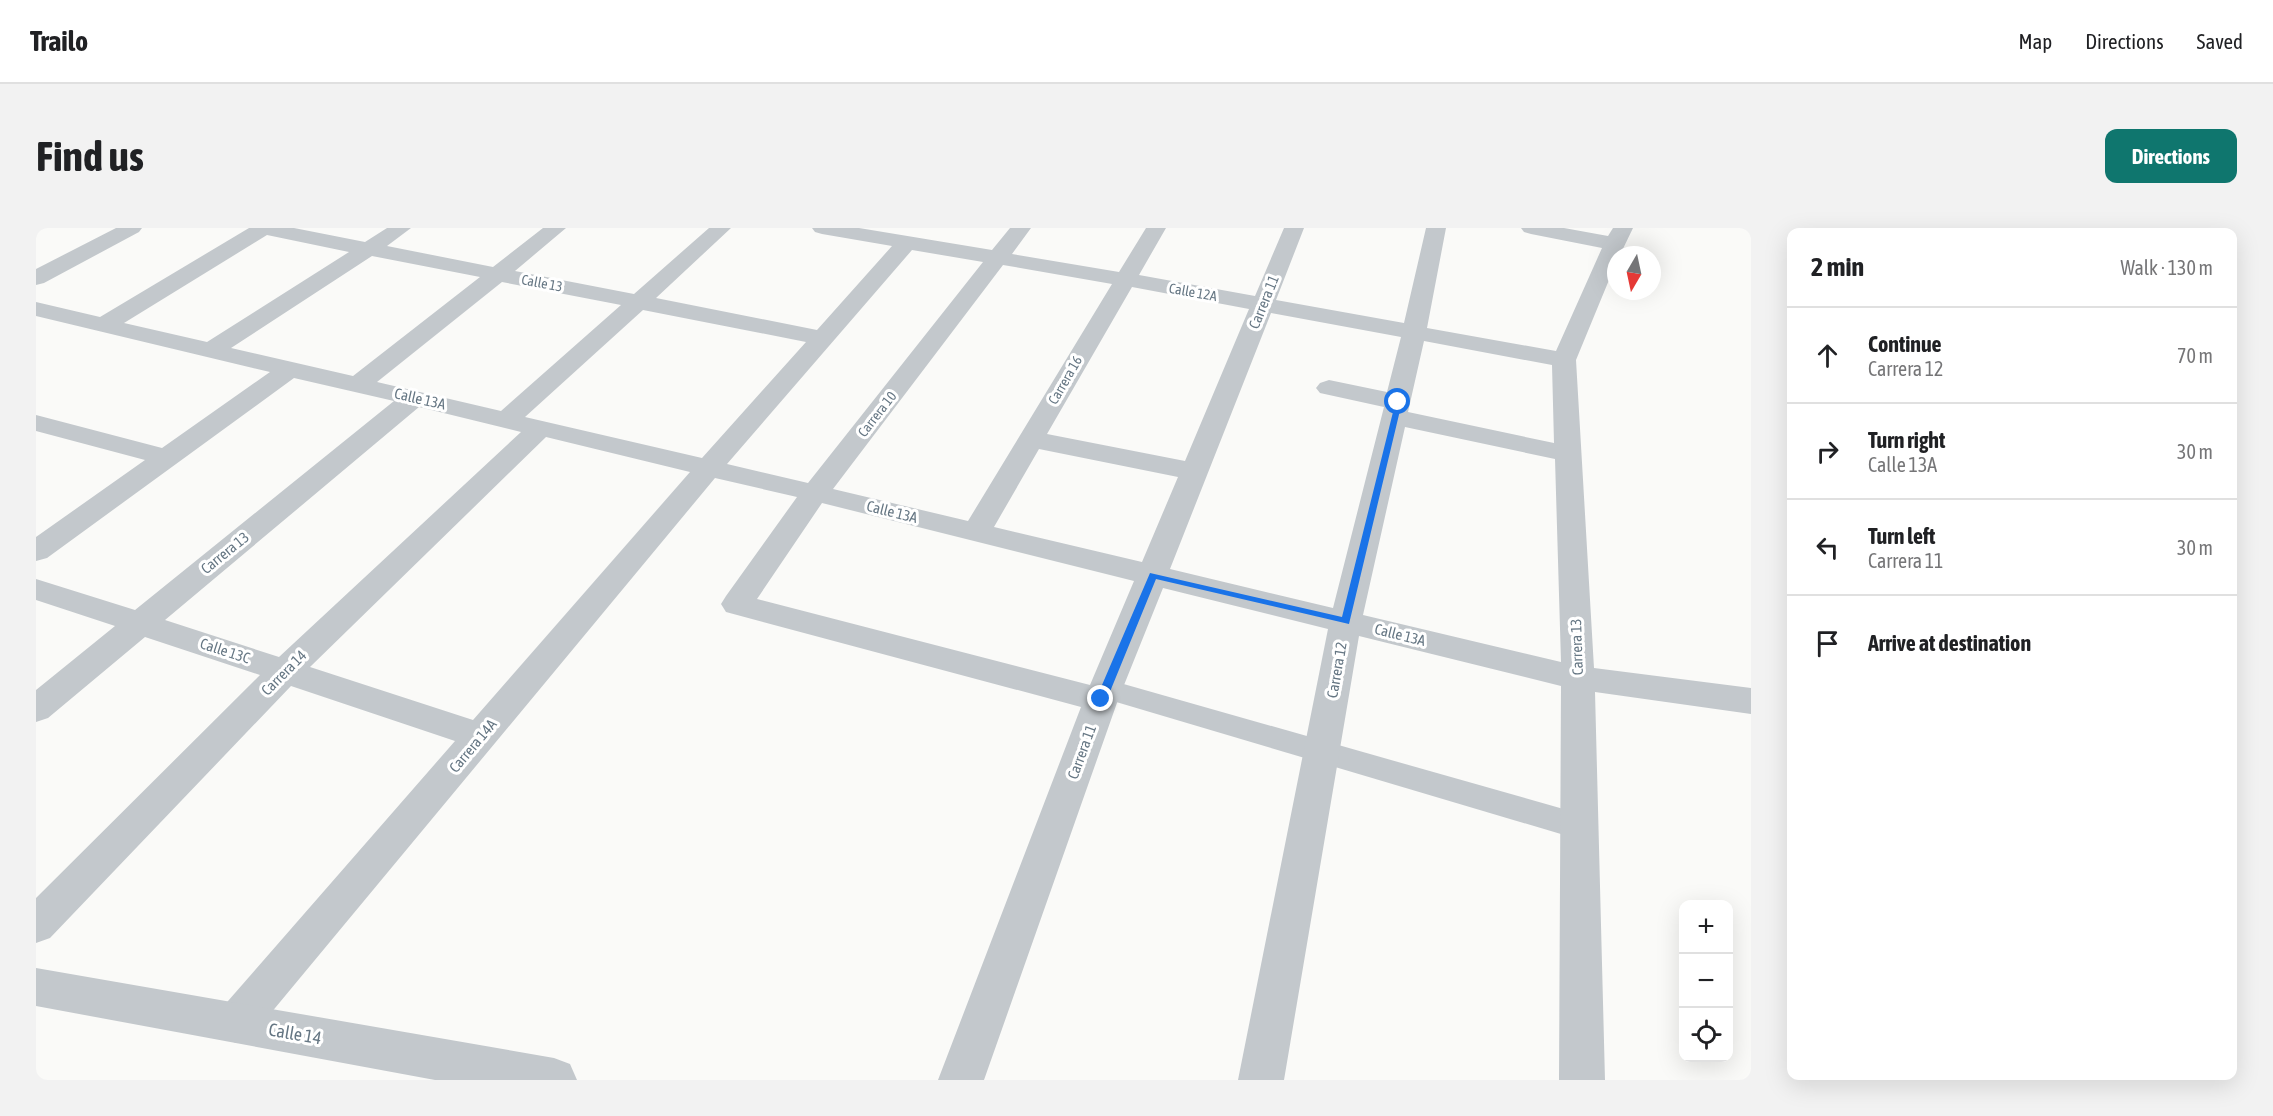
<!DOCTYPE html>
<html lang="en">
<head>
<meta charset="utf-8">
<style>
  body { margin:0; font-family:"Asap Condensed",sans-serif; background:#f2f2f2; color:#202124 }
  .controls { position:absolute; right:18px; bottom:18px; display:grid; overflow:hidden; border-radius:12px; box-shadow:0 6px 24px #0002 }
  .controls button { width:54px; height:54px; display:grid; place-items:center; padding:0; border:0; border-bottom:2px solid #e0e0e0; background:#fff; color:#202124; font:30px sans-serif }
  .compass { position:absolute; left:1571px; top:18px; width:54px; height:54px; border-radius:50%; background:#fff; box-shadow:0 6px 24px #0002; rotate:189deg }
  .stop { position:absolute; width:18px; height:18px; margin:-14px; border:4px solid #1a73e8; border-radius:50%; background:#fff }
  .stop.end { background:#1a73e8; border-color:#fff; box-shadow:0 2px 6px #0008 }
  .list { margin:0; padding:0; list-style:none }
  h2 { display:flex; justify-content:space-between; align-items:center; height:78px; margin:0; padding:0 24px; font-size:26px }
  h2 small { font-size:20px; font-weight:400; color:#757577 }
  .list li { display:grid; grid-template-columns:39px 1fr auto; gap:18px; align-items:center; box-sizing:border-box; height:96px; padding:0 24px; border-top:2px solid #e0e0e0 }
  .list b { display:block; font-size:22px; white-space:nowrap }
  .list p { margin:0; font-size:20px; white-space:nowrap; color:#757577 }
  .list em { font-size:20px; font-style:normal; color:#757577 }
  .icon { flex:none; width:33px; height:33px; fill:none; stroke:currentColor; stroke-width:2; stroke-linecap:round; stroke-linejoin:round }
  .map { position:relative; flex:none; width:1715px; height:852px; overflow:hidden; border-radius:12px }
  header { display:flex; align-items:center; gap:36px; box-sizing:border-box; height:84px; padding:0 30px; background:#fff; border-bottom:2px solid #e0e0e0 }
  header strong { font-size:28px }
  nav { display:flex; gap:33px; margin-inline-start:auto; font-size:21px }
  .intro { display:flex; align-items:center; justify-content:space-between; box-sizing:border-box; height:144px; padding:0 36px }
  h1 { margin:0; font-size:42px }
  .button { padding:15px 27px; border-radius:12px; background:#0f766e; color:#fff; font-size:21px; font-weight:700 }
  main { display:flex; gap:36px; padding:0 36px }
  aside { flex:1; background:#fff; border-radius:12px; box-shadow:0 6px 24px #0002 }
  .map>svg:first-child { display:block }
  .lines { fill:none; stroke-linecap:round; stroke-linejoin:round }
  .pedestrian { fill:#c3c8cc; fill-rule:evenodd }
  .minor { fill:#c3c8cc; fill-rule:evenodd }
  .tertiary { fill:#c3c8cc; fill-rule:evenodd }
  .route { fill:#1a73e8 }
  .labels { text-anchor:middle; stroke-width:6; stroke-linejoin:round; paint-order:stroke }
  .far-street-label { font-size:14px; fill:#657683; stroke:#fff }
  .street-label { font-size:15px; fill:#657683; stroke:#fff }
  .near-street-label { font-size:18px; fill:#657683; stroke:#fff }
</style>
</head>
<body>
<header>
<strong>Trailo</strong>
<nav><a>Map</a><a>Directions</a><a>Saved</a></nav>
</header>
<div class="intro"><h1>Find us</h1><a class="button">Directions</a></div>
<main>
<div class="map">
<svg width="1715" height="852" viewBox="0 0 1715 852">
  <rect width="100%" height="100%" fill="#fafaf8"/>
  <g class="lines">
    <path class="pedestrian" d="M1070 451 1545 586 1556 590 1561 599 1556 608 1545 612 1060 468 1056 461 1060 454Z"/>
    <path class="minor" d="M80 0H106L103 4 8 55 0 57V41Z
      M213 0H258L329 14 351 0H375L351 18 457 39 507 0H530L479 43 598 66 673 0H695L620 70 781 102 856 18 786 6 779 4 776 0H823L956 22 974 0H995L976 26 1083 44 1110 0H1130L1103 47 1219 68 1248 0H1268L1240 72 1368 95 1390 0H1410L1391 100 1520 123 1566 20 1495 6 1488 4 1485 0H1528L1572 8 1577 0H1597L1584 27H1580V35L1540 132 1558 440 1715 460V486L1559 464 1569 852H1523L1525 458 1323 408 1248 852H1202L1292 401 1127 360 1082 472 948 852H902L1045 479 690 384 685 376 690 368 761 269 679 250 215 809 200 815 185 809 178 795 185 781 419 513 255 458 14 710 0 715V670L224 447 109 409 12 490 0 494V462L79 398 0 372V351L99 382 358 173 258 150 11 330 0 333V309L109 232 0 203V187L126 220 234 144 0 88V74L64 89ZM231 7 313 24 171 114 88 95ZM876 22 947 34 772 255 691 236ZM336 28 444 49 317 148 195 120ZM967 37 1076 56 932 293 797 261ZM466 54 585 77 465 183 341 154ZM1096 59 1213 81 1149 233 1011 206ZM607 82 770 114 666 230 489 189ZM1235 85 1365 109 1351 164 1293 152 1284 155 1280 160 1284 165 1348 179 1297 380 1134 341ZM1388 113 1516 137 1518 215 1372 184ZM383 179 485 204 243 429 129 392ZM1369 199 1519 231 1525 434 1327 387ZM510 209 654 244 437 492 274 439ZM1003 221 1142 249 1106 334 958 299ZM786 275 1098 353 1054 457 721 371Z"/>
    <path class="tertiary" d="M0 740 518 830 534 836 541 852H399L0 778Z"/>
  </g>
  <path class="route" d="M1360 172 1366 174 1313 396 1120 351 1071 471 1069 474H1062L1060 471 1114 345 1306 389Z"/>
  <g class="labels">
    <g class="far-street-label">
      <text transform="translate(506 55) rotate(11)" y="5">Calle 13</text>
      <text transform="translate(1157 64) rotate(10)" y="5">Calle 12A</text>
      <text transform="translate(1029 152) rotate(-60)" y="5">Carrera 16</text>
      <text transform="translate(841 186) rotate(-52)" y="5">Carrera 10</text>
    </g>
    <g class="street-label">
      <text transform="translate(1228 74) rotate(-68)" y="5">Carrera 11</text>
      <text transform="translate(384 171) rotate(13)" y="5">Calle 13A</text>
      <text transform="translate(856 284) rotate(14)" y="5">Calle 13A</text>
      <text transform="translate(189 325) rotate(-39)" y="5">Carrera 13</text>
      <text transform="translate(1364 407) rotate(14)" y="5">Calle 13A</text>
      <text transform="translate(1541 419) rotate(-92)" y="5">Carrera 13</text>
      <text transform="translate(189 423) rotate(18)" y="5">Calle 13C</text>
      <text transform="translate(1301 442) rotate(-80)" y="5">Carrera 12</text>
      <text transform="translate(248 445) rotate(-45)" y="5">Carrera 14</text>
      <text transform="translate(437 518) rotate(-50)" y="5">Carrera 14A</text>
      <text transform="translate(1046 524) rotate(-70)" y="5">Carrera 11</text>
    </g>
    <g class="near-street-label">
      <text transform="translate(259 806) rotate(10)" y="6">Calle 14</text>
    </g>
  </g>
</svg>
<div class="controls">
<button>+</button>
<button>−</button>
<button><svg class="icon" aria-label="locate" viewBox="0 0 24 24"><circle cx="12" cy="12" r="6"/><path d="M12 2v4M12 18v4M2 12h4M18 12h4"/></svg></button>
</div>
<svg class="compass" viewBox="-18 -18 36 36"><path d="M0-13l5 13h-10z" fill="#e53935"/><path d="M0 13l5-13h-10z" fill="#757577"/></svg>
<div class="stop" style="left:1362px;top:174px"></div>
<div class="stop end" style="left:1065px;top:471px"></div>
</div>
<aside>
<h2>2 min<small>Walk · 130 m</small></h2>
<ul class="list">
<li><svg class="icon" aria-label="ahead" viewBox="0 0 24 24"><path d="M12 20V5M6 11l6-6 6 6"/></svg><div><b>Continue</b><p>Carrera 12</p></div><em>70 m</em></li>
<li><svg class="icon" aria-label="right" viewBox="0 0 24 24"><path d="M7 20v-9h11M14 6l5 5-5 5"/></svg><div><b>Turn right</b><p>Calle 13A</p></div><em>30 m</em></li>
<li><svg class="icon" aria-label="left" viewBox="0 0 24 24"><path d="M17 20v-9H6M10 6l-5 5 5 5"/></svg><div><b>Turn left</b><p>Carrera 11</p></div><em>30 m</em></li>
<li><svg class="icon" aria-label="arrive" viewBox="0 0 24 24"><path d="M6 21V4h12l-3 4 3 4H6"/></svg><div><b>Arrive at destination</b></div></li>
</ul>
</aside>
</main>
</body>
</html>
